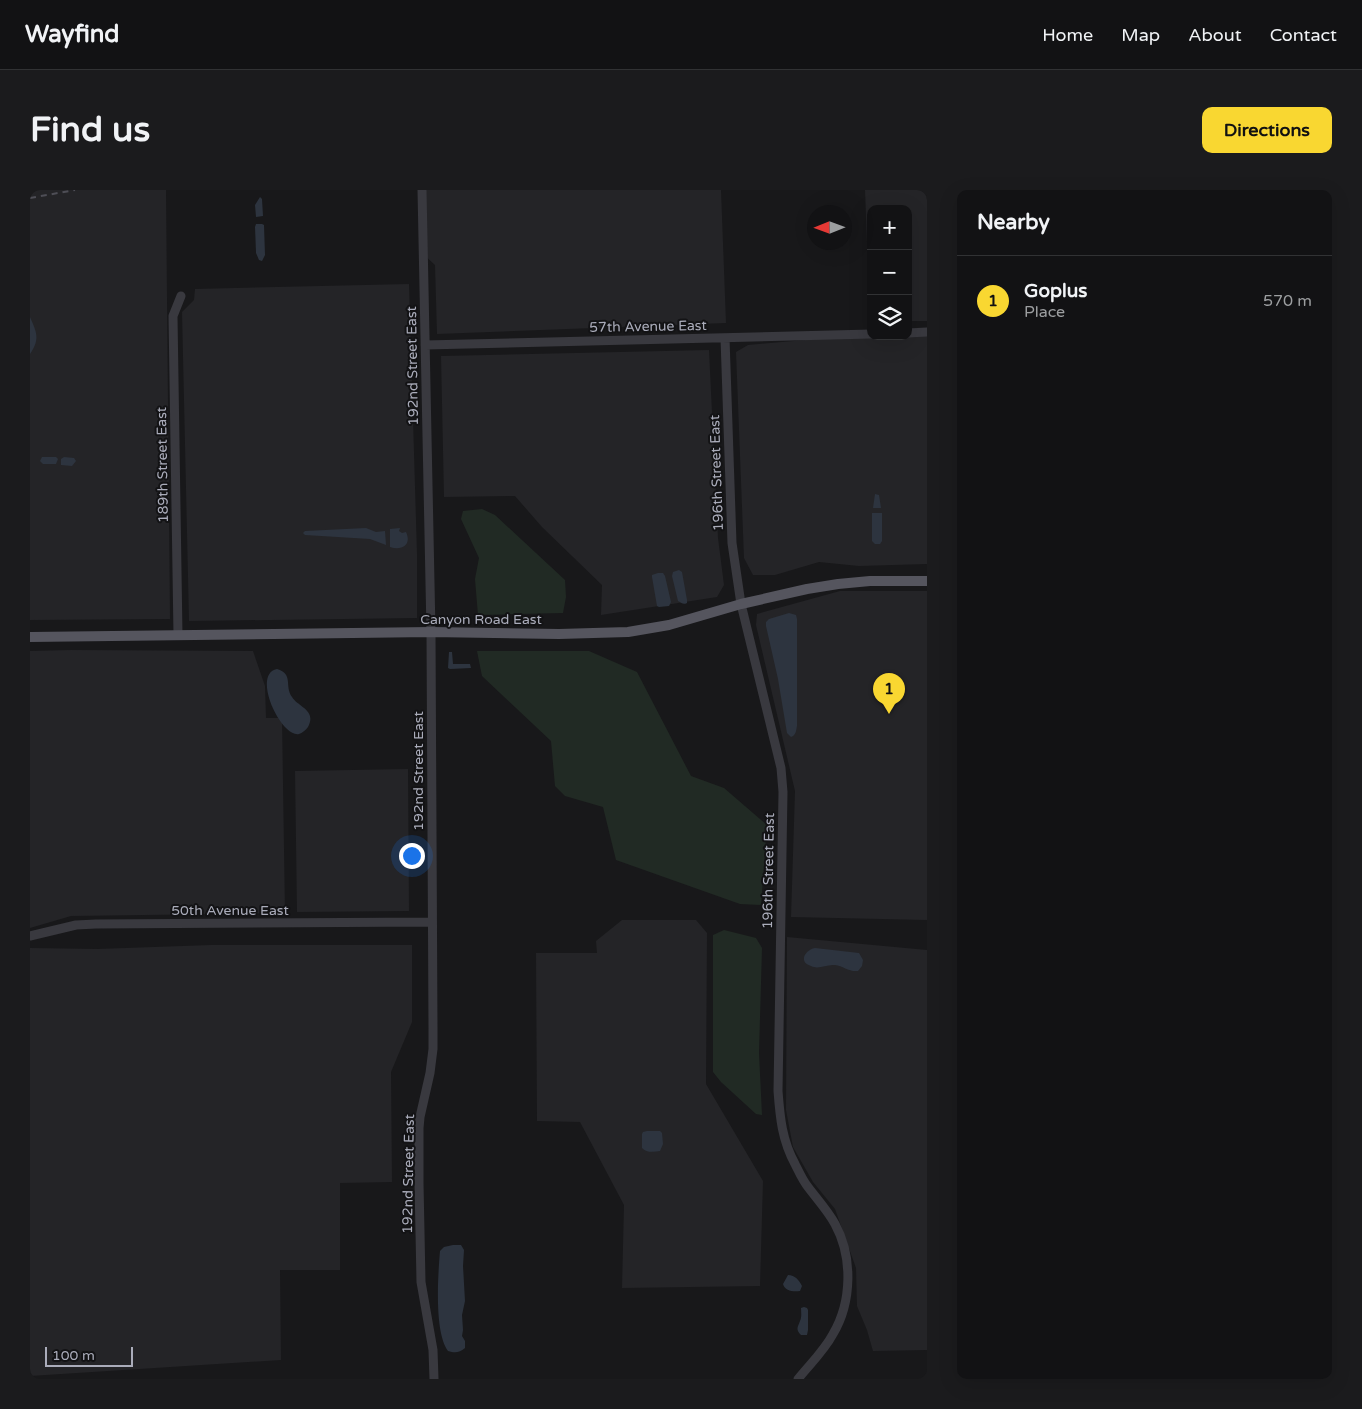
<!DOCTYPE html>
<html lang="en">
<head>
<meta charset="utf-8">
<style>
  body { margin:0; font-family:"Varela Round",sans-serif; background:#1b1b1d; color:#f1f3f6 }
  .controls { position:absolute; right:15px; top:15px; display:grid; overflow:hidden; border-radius:10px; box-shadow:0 5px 20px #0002 }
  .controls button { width:45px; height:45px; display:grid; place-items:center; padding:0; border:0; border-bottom:1px solid #313234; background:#121214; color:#f1f3f6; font:25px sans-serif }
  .compass { position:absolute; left:777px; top:15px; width:45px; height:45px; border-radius:50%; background:#121214; box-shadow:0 5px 20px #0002; rotate:269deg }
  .scale { position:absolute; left:15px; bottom:12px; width:88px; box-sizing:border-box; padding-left:5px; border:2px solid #aaacba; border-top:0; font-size:14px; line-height:18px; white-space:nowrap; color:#aaacba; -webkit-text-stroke:4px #131315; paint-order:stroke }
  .you { position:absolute; left:381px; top:665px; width:18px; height:18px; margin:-12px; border:4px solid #fff; border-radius:50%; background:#1a73e8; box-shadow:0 0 0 8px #1a73e833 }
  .badge { display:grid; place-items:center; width:32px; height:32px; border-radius:50%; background:#f9d731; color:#111; font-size:16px; font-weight:700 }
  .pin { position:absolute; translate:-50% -41px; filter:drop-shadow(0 1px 2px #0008) }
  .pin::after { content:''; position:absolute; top:26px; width:18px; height:15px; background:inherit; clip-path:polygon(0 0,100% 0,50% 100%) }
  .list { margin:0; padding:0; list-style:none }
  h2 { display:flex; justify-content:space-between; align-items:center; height:65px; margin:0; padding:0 20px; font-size:21px }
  h2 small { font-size:16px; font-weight:400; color:#9c9ea0 }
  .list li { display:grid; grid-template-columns:32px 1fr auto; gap:15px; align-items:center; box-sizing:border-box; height:90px; padding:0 20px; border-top:1px solid #313234 }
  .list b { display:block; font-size:19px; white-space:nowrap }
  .list p { margin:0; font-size:16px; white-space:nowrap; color:#9c9ea0 }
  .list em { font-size:16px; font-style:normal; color:#9c9ea0 }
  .icon { flex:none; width:28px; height:28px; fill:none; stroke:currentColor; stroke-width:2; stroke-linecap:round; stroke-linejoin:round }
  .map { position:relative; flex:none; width:897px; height:1189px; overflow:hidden; border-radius:10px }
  header { display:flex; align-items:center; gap:30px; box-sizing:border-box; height:70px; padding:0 25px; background:#121214; border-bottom:1px solid #313234 }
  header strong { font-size:24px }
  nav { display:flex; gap:28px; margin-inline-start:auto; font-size:18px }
  .intro { display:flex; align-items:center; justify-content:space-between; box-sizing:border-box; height:120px; padding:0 30px }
  h1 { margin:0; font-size:35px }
  .button { padding:12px 22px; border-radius:10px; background:#f9d731; color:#111; font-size:18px; font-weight:700 }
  main { display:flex; gap:30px; padding:0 30px }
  aside { flex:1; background:#121214; border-radius:10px; box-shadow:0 5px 20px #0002 }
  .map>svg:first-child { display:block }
  .built { fill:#242427 }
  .green { fill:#212a24 }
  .water { fill:#2d343f }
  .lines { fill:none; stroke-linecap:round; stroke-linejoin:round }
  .minor { stroke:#39393f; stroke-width:9 }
  .major { stroke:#55555e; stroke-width:10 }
  .rail { stroke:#4e4e56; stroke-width:2; stroke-dasharray:6 5; stroke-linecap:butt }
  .labels { text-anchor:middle; stroke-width:4; stroke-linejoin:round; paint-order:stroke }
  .street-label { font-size:14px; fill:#aaacba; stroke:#131315 }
</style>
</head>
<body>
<header>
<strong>Wayfind</strong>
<nav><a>Home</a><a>Map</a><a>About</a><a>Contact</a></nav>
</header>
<div class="intro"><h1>Find us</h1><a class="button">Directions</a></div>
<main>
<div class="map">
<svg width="897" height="1189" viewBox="0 0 897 1189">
  <rect width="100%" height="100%" fill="#18181a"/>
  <path class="built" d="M0 0H136L140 429 0 430Z
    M391 0H691L696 133 407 144 405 75 393 64Z
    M835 0H897V131H878V19H841V132H840Z
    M379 94 387 364V428L159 431 152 122 164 110 165 99Z
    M897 143V374L829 376 789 372 745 385H723L714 368 706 162 718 155 832 145 878 146Z
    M679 160 688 348 694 395 687 407 571 425 572 395 512 337 485 306 414 307 411 166Z
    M810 401H897V730L761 727 765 601 726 435 727 424Z
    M41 460 223 461 235 496 236 528H252L255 723 41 726 0 738V461Z
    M378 579 379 721 267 722 265 581Z
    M592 730H666L677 743 676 894 733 991 730 1096 592 1098 594 1015 550 932 507 931 506 763H567L566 751Z
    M757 747 897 760V1160L843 1161 837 1140 827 1116 826 1078 805 1019 783 992 763 957 756 920Z
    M181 755H382V832L361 882 362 992 310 993V1080H250L251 1170 0 1186V758L67 759Z"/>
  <path class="green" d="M452 319 465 325 535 390 536 407 533 423 448 425 445 389 449 368 431 329 433 321Z
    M447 461H559L607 482 661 586 694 598 737 635 731 715 710 714 586 670 573 617 535 606 525 596 521 551 452 486Z
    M694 740 726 748 732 758 729 863 732 925 726 924 691 892 683 882V745Z"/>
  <path class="water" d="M230 7 232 9 233 26 226 27 225 15Z
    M226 34H232L234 35 235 65 232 71 229 70 226 63 225 37Z
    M0 127C7 143 10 149 0 164Z
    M12 267H26L28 269 26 274H13L10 271Z
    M34 267 44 268 46 271 42 276 31 275V269Z
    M845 304 849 305 851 318H843Z
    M842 323H852V351L850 354H845L842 351Z
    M336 338 346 342 355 341 356 355 340 349 275 345 273 343 275 341Z
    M370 338 369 341 372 343 376 342C382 355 372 361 360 357V339Z
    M649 380 652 382 657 410V413C653 415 652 413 648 411L642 386 643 382Z
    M628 383H633L635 386 641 412 639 416 629 417 627 416 622 387V385Z
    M759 423 766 425 767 429V536C766 541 766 545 761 547L757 543 748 489 736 436V432L739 429Z
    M419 462H422L423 474H440L441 478 420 479 418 478Z
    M247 479C264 484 254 496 262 507 268 517 287 520 278 537 276 540 272 543 269 544 251 548 221 484 247 479Z
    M785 758 829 763 833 770 832 776 828 781C819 782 813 776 805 775 796 774 789 780 781 776 768 772 775 760 785 758Z
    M617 941H630L632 943 633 954 630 961C624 962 616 963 612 958V944L613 942Z
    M423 1055H431L434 1060 433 1076 435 1111 432 1125 433 1140 432 1146 435 1151V1158C429 1163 425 1163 418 1161 404 1142 408 1085 410 1061L414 1057Z
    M758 1085C765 1085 769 1090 772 1096L770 1101C763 1102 755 1101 753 1094Z
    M774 1117 777 1118 778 1120V1140L777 1145H771C765 1139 768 1137 770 1131 772 1127 771 1122 771 1118Z"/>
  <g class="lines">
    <path class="minor" d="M392 0 401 442 403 839V859L400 883 390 927 389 938V993L391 1092 403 1160 404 1189
      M878 143 897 142
      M695 148 702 353 711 414 751 578 753 602 748 901C750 928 752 950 765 974 769 982 773 991 778 997 787 1009 798 1021 805 1034 823 1067 822 1112 803 1144 794 1161 780 1174 768 1189
      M395 155 841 144
      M148 445 143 126 151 106
      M0 746 46 735 66 734 402 732"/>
    <path class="major" d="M0 447 401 442 529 444 598 442 639 435 711 414 777 399 808 394 840 391H897"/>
    <path class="rail" d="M0 8 45 0"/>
  </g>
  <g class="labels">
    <g class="street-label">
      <text transform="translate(618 136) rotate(-1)" y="5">57th Avenue East</text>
      <text transform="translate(382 176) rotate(-91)" y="5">192nd Street East</text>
      <text transform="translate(132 275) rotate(-91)" y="5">189th Street East</text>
      <text transform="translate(686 283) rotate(-92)" y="5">196th Street East</text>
      <text x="451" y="434">Canyon Road East</text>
      <text transform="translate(388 581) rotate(-90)" y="5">192nd Street East</text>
      <text transform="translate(738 681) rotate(-89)" y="5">196th Street East</text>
      <text x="200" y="725">50th Avenue East</text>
      <text transform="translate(378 984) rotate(-89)" y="5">192nd Street East</text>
    </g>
  </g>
</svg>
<div class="controls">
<button>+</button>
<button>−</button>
<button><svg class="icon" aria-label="layers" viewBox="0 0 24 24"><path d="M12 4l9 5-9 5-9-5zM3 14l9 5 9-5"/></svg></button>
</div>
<svg class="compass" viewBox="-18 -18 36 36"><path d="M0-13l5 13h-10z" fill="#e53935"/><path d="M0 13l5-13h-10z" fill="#9c9ea0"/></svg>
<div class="scale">100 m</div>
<div class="you"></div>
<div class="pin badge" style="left:859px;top:524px">1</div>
</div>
<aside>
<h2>Nearby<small></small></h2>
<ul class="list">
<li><span class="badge">1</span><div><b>Goplus</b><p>Place</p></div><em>570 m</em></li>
</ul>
</aside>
</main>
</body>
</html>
